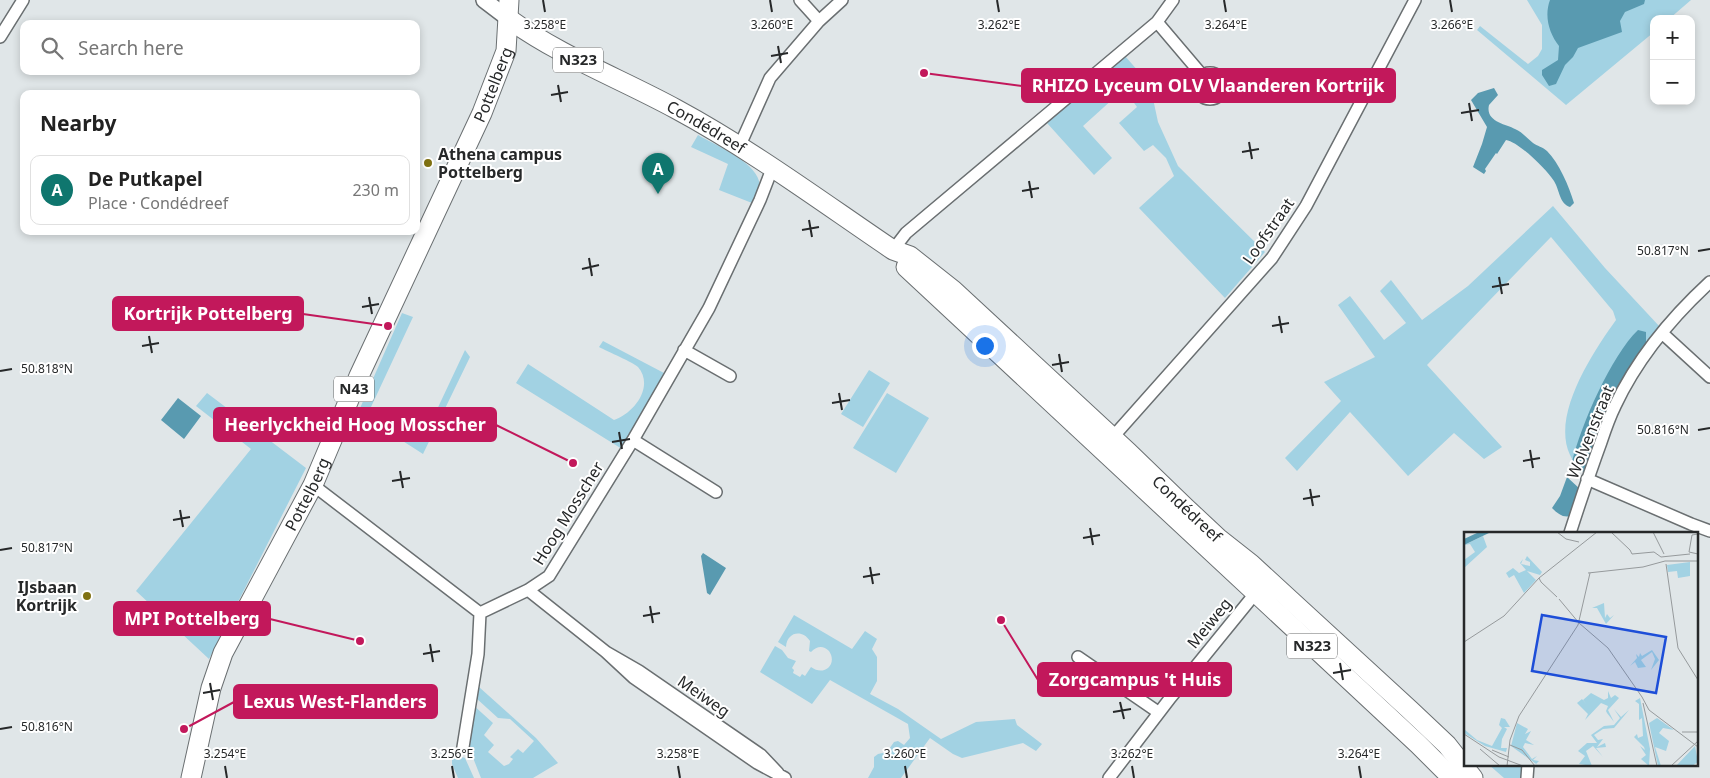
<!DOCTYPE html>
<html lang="en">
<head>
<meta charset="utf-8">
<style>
  body { margin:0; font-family:"Noto Sans",sans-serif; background:#f2f2f2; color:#222 }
  .controls { position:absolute; right:15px; top:15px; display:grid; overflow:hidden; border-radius:10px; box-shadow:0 2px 8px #0003 }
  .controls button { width:45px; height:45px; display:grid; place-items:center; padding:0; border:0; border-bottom:1px solid #e0e0e0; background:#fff; color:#222; font:25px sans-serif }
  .you { position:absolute; left:984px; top:345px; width:18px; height:18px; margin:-12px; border:4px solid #fff; border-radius:50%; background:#1a73e8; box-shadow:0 0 0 8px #1a73e833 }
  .badge { display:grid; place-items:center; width:32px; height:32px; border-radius:50%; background:#0f766e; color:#fff; font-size:16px; font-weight:700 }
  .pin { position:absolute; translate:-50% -41px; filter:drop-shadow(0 1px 2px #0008) }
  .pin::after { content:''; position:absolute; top:26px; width:18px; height:15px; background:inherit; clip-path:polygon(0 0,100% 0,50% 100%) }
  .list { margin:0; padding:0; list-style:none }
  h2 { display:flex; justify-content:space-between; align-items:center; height:65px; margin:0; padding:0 20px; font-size:21px }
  h2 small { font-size:16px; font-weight:400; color:#767676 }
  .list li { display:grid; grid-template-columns:32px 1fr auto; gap:15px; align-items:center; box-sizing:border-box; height:70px; margin:0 10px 10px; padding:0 10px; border:1px solid #e0e0e0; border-radius:10px }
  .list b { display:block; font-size:19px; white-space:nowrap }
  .list p { margin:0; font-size:16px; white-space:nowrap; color:#767676 }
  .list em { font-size:16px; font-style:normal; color:#767676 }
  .icon { flex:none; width:28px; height:28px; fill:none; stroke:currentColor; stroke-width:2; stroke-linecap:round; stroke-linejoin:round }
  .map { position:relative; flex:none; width:1710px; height:778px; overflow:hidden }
  .search { position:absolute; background:#fff; box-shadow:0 2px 8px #0003; left:20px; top:20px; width:400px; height:55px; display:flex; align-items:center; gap:12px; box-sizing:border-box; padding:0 18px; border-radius:10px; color:#767676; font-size:19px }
  .panel { position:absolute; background:#fff; box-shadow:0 2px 8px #0003; left:20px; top:90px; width:400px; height:145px; border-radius:10px }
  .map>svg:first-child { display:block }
  .green { fill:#a2d2e3 }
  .water { fill:#599ab0 }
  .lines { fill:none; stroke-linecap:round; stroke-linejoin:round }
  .minor-casing { stroke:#6a6f71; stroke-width:14 }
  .tertiary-casing { stroke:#6a6f71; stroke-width:18 }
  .primary-casing { stroke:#6a6f71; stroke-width:21 }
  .minor { stroke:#fff; stroke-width:11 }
  .tertiary { stroke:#fff; stroke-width:15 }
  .primary { stroke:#fff; stroke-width:19 }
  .ticks { fill:none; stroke:#262829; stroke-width:2 }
  .poi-dot { fill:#7f7112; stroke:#fff; stroke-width:2 }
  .labels { text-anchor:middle; stroke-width:4; stroke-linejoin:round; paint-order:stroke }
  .shield { fill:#fff; stroke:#676869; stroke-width:1 }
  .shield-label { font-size:15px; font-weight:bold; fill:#262829 }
  .street-label { font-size:16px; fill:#262829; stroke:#fff }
  .poi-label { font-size:16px; font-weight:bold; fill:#262829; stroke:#fff; text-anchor:start }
  .inset-road { fill:none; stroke:#969a9c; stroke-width:1 }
  .view { fill:#1d4ed8; fill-opacity:0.15; stroke:#1d4ed8; stroke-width:2.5 }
  .inset-edge { fill:none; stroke:#262829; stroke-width:2.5 }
  .ticks-label { font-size:12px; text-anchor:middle; fill:#262829; stroke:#fff; stroke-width:4; stroke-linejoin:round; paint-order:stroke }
  .leader { fill:none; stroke:#c2185b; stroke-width:2 }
  .callout-dot { fill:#c2185b; stroke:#fff; stroke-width:2 }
  .callout { fill:#c2185b; stroke:#c2185b; stroke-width:2 }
  .callout-label { font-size:18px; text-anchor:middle; font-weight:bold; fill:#fff }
</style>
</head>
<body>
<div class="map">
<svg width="1710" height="778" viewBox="0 0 1710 778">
  <rect width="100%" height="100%" fill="#e0e6e8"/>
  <path class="green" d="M1527 0H1691L1669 19H1654V32L1566 105 1477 30 1480 26 1528 64 1538 56 1542 49V25Z
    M1125 56 1146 80 1152 94 1158 122 1178 166 1265 252 1225 298 1139 208 1174 176 1166 158 1153 145 1144 151 1119 123 1137 107 1124 89 1083 126 1112 158 1094 175 1047 123Z
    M698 135C715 145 754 161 759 181 761 189 756 196 752 203L719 190 728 164 691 147Z
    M1553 206 1605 268 1660 327 1632 363 1611 397 1585 472C1579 467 1573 462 1570 455 1551 415 1593 352 1616 320L1613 311 1551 237 1427 365 1502 447 1484 459 1454 433 1408 476 1350 412 1297 471 1285 458 1341 401 1324 382 1375 357 1338 305 1350 296 1384 340 1406 323 1380 291 1391 280 1422 320 1468 286Z
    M402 313 413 317 371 407 380 412 375 423 357 415Z
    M603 341 664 373 622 449 516 383 528 364 614 420C633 414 655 387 638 367 633 362 608 352 599 347Z
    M465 350 470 357 423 454 384 429 387 425 414 438 418 432 425 435Z
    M869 370 890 383 863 427 841 414Z
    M207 393 306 468 209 659 136 591 251 449 196 406Z
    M887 393 929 418 896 473 853 448Z
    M794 615 852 649 865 631 877 639 872 649 877 657V681L870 694 898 709 941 739 976 722 1015 719 1017 725 1042 744 1036 751 1023 743 962 758 953 754 930 738 901 778H868L874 767V757L878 754 887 752 894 742 898 741 904 745 910 738 908 724 830 680 812 704 760 672 775 646 782 650 788 658 796 661 792 668 794 670 793 673 800 677 802 674 805 676 811 667C824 677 838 664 829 651 823 645 817 646 811 652L809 651 810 641C802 629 787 632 786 647L778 642Z
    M479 687 536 738 558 763 533 778H481L468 745 472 704 493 723 484 735 494 745 488 752 504 766 509 764 513 759 510 757 518 749 523 753 534 741 510 719 498 718 476 698Z
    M459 756 465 758 474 778H458L452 764V758Z
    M1488 764H1525L1521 778H1504Z"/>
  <path class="water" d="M1550 0H1645L1644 4 1625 12 1620 21 1622 32 1578 48 1573 57 1565 65 1556 84 1549 86 1542 75V70L1558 60 1559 46C1549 33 1544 16 1550 0Z
    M1494 88 1498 95 1489 105C1485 122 1506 124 1515 129 1522 132 1527 138 1533 143 1537 146 1543 147 1547 151 1559 163 1569 186 1574 203L1570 207C1559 203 1560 191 1554 181 1547 170 1519 142 1506 140L1497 154 1496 153 1485 169 1486 171 1484 174 1473 167 1482 144 1487 127 1471 100 1478 93Z
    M1638 330 1646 332V345L1632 363 1611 397 1586 472H1583L1572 462C1581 425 1611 356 1638 330Z
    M178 398 201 416 184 439 161 420Z
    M1567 477 1580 489 1571 516C1563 518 1558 514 1552 508L1560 496Z
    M703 553 726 568 710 595 707 593 701 556Z"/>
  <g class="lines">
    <g class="minor-casing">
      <path id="minor" d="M800 0 819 21
        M1157 22 1202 75
        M0 37 23 0
        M1197 86a13 13 0 1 1 26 0a13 13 0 1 1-26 0Z
        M740 145 770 78 819 21 842 0
        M893 250 906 233 1157 22 1173 0
        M1662 333 1710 377
        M684 350 730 376
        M633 440 716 492
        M1108 440 1112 438 1272 258 1306 206 1415 0
        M1587 479 1691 524 1710 531
        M313 485 480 613
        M1570 533C1580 502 1590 472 1601 442 1605 430 1609 418 1615 406 1637 359 1672 317 1710 282
        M528 590 606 652
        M480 613 528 590 549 576 633 440 709 308 760 200 772 169
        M1078 657 1158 712
        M463 747 478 654 480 613
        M778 773 761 755 639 671 606 652 634 678 757 763 785 778
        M1109 778 1171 697 1258 590
        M1527 778 1528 764"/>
    </g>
    <g class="tertiary-casing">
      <path id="tertiary" d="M484 0 509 19"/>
    </g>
    <g class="primary-casing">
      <g id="primary">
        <path id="s1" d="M509 19C560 56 621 79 676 109 752 150 822 202 893 250L910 256 953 290 1128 452 1185 507 1218 538 1251 564 1410 710 1447 745 1473 778"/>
        <path d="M906 267 1418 744 1452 778"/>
        <path id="s2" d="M191 778 211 688 223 653 313 485 359 376 482 113 506 51 509 0"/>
      </g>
    </g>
    <use href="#minor" class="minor"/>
    <use href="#tertiary" class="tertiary"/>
    <use href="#primary" class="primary"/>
  </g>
  <path class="ticks" d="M543 0 545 12M770 0 772 12M997 0 999 12M1224 0 1226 12M1450 0 1452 12M778 46 781 63M771 56 788 53M558 85 561 102M551 95 568 92M1469 103 1472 121M1461 113 1479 110M1249 142 1252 159M1242 152 1259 149M1029 181 1032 198M1022 191 1039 188M809 220 812 237M802 230 819 227M1698 251 1710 249M589 258 592 276M582 269 599 265M1499 277 1502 294M1492 287 1509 284M369 297 372 314M362 307 379 304M1279 316 1282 333M1272 326 1289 323M149 336 152 353M142 346 159 343M1059 354 1062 372M1052 365 1069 362M0 371 12 369M839 393 842 410M832 403 850 400M1698 430 1710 428M619 432 622 449M612 442 630 439M1530 450 1533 468M1523 461 1540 458M400 471 403 488M392 481 410 478M1310 489 1313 506M1303 499 1320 496M180 510 183 527M173 520 190 517M1090 528 1093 545M1083 538 1100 535M0 550 12 548M870 567 873 584M863 577 880 574M650 606 653 623M643 616 660 613M430 644 433 662M423 654 440 651M1340 663 1343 680M1333 673 1351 670M210 683 213 700M203 693 220 690M1120 702 1124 719M1113 712 1131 709M0 729 12 727M225 766 227 778M452 766 454 778M678 766 680 778M905 766 907 778M1132 766 1134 778M1359 766 1361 778"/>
  <g class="poi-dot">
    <circle cx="428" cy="163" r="5"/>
    <circle cx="87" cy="596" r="5"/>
  </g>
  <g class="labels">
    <g class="shield">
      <rect x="553" y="47.5" width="50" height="25" rx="4"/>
      <rect x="334" y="376.5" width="40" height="25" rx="4"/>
      <rect x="1287" y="633.5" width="50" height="25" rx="4"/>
    </g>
    <g class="shield-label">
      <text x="578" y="65">N323</text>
      <text x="354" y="394">N43</text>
      <text x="1312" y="651">N323</text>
    </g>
    <g class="street-label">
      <text dy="6" stroke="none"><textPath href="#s2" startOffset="759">Pottelberg</textPath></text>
      <text dy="6" stroke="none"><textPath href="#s1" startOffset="225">Condédreef</textPath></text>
      <text transform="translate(1268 231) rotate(-55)" y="6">Loofstraat</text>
      <text transform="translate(1590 432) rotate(-68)" y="6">Wolvenstraat</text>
      <text dy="6" stroke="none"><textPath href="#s2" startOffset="309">Pottelberg</textPath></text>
      <text dy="6" stroke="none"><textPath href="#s1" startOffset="842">Condédreef</textPath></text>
      <text transform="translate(568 513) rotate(-58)" y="6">Hoog Mosscher</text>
      <text transform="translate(1209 623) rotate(-51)" y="6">Meiweg</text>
      <text transform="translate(704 696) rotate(35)" y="6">Meiweg</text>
    </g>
    <g class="poi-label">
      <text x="438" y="160">Athena campus<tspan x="438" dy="18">Pottelberg</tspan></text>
      <text x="77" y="593" text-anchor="end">IJsbaan<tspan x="77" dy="18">Kortrijk</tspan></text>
    </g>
  </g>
  <g transform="translate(1464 532)">
    <rect width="234" height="234" fill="#e0e6e8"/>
    <path d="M19 4 23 15 0 36V28L11 20 6 12 0 13ZM63 24 78 40 76 43 63 39 72 48 60 61 50 43 45 46 42 41 49 36 55 41 62 38 56 31 59 27 57 32 66 34V30L61 28ZM226 30V44L214 46 213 39 204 40 203 33ZM140 71 141 86 143 82 146 86 150 83 142 92 133 76H128ZM188 118 195 128 187 138 191 127 188 120 177 128 182 135 174 136 171 130 166 134 173 126 172 122 175 125 176 121 178 124ZM144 159 147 166 151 163 155 166 144 178 150 190 143 181 142 179 144 174 137 171 121 188 124 182 113 171 118 167 123 173 119 168 127 161 140 168 144 166ZM176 166 186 217 185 234 177 227 182 223 176 214 181 218 180 215 170 205 173 202 174 206 179 204 178 186 175 188V172L171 169ZM150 177 157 185 165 178 150 196 139 197 130 203 134 208 139 207 133 215 141 211 142 215 132 216 139 225 129 214 122 219 128 234 115 232 121 224 114 219 123 211H133L127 203 140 194 150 193 156 186ZM37 186 41 187 46 195H40L43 197 38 207 37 216H43L42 220 21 214 0 201V197L13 208 28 214 38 196 35 193ZM193 186 210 198 199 196 195 201 205 209 202 219 191 215 197 234H194L185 191ZM53 191 64 197 61 202 67 199 62 208 70 213 61 211 59 215 68 227 73 224 69 228 75 229 72 232 75 234 47 214ZM231 214 234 230 228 234H212Z" fill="#a2d2e3"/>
    <path d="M15 0H27L0 13V7Z" fill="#599ab0"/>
    <path class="inset-road" d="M93 0 102 7 115 10M147 0 166 18M189 0 200 22M234 2 228 3 225 20 234 22M166 18 168 22 190 20 197 25 226 22M202 32 214 116 234 148M124 41 179 35 201 29H234M75 46 133 0M77 50 93 65M95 67 115 91M115 91 144 116 178 165M0 110 40 84 75 46 77 50M178 165 185 178 234 215M179 171 193 234M218 200H234M0 202 35 225 59 234M46 213 58 218 71 234M16 217 36 234M28 218 45 225M43 234 46 208 55 184 114 93 126 41M207 234 234 209"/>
    <path class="view" d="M78 83 202 105 192 161 68 139Z"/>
    <rect width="234" height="234" class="inset-edge"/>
  </g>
  <g class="ticks-label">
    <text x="545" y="29">3.258°E</text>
    <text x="772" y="29">3.260°E</text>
    <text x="999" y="29">3.262°E</text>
    <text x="1226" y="29">3.264°E</text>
    <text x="1452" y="29">3.266°E</text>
    <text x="1663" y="255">50.817°N</text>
    <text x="47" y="373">50.818°N</text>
    <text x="1663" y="434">50.816°N</text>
    <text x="47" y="552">50.817°N</text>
    <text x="47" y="731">50.816°N</text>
    <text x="225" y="758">3.254°E</text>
    <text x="452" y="758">3.256°E</text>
    <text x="678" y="758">3.258°E</text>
    <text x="905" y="758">3.260°E</text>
    <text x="1132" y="758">3.262°E</text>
    <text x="1359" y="758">3.264°E</text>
  </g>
  <path class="leader" d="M924 73L1022 86M388 326L303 314M573 463L496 425M360 641L270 619M1001 620L1038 680M184 729L234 702"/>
  <g class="callout-dot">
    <circle cx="924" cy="73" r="5"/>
    <circle cx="388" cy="326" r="5"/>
    <circle cx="573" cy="463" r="5"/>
    <circle cx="360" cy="641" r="5"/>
    <circle cx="1001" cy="620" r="5"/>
    <circle cx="184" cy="729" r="5"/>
  </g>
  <g class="callout">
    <rect x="1022" y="69" width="373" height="33" rx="5"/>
    <rect x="113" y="297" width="190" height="33" rx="5"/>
    <rect x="214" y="408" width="282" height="33" rx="5"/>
    <rect x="114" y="602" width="156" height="33" rx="5"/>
    <rect x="1038" y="663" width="193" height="33" rx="5"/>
    <rect x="234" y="685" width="203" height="33" rx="5"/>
  </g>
  <g class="callout-label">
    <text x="1208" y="92">RHIZO Lyceum OLV Vlaanderen Kortrijk</text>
    <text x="208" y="320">Kortrijk Pottelberg</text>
    <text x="355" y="431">Heerlyckheid Hoog Mosscher</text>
    <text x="192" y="625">MPI Pottelberg</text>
    <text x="1135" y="686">Zorgcampus 't Huis</text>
    <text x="335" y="708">Lexus West-Flanders</text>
  </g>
</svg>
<div class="controls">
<button>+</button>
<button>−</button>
</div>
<div class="you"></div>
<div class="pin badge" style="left:658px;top:194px">A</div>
<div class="search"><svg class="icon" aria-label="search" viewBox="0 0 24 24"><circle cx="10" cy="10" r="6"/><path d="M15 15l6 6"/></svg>Search here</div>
<section class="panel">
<h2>Nearby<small></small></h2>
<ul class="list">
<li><span class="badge">A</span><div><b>De Putkapel</b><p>Place · Condédreef</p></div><em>230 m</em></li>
</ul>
</section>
</div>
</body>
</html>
